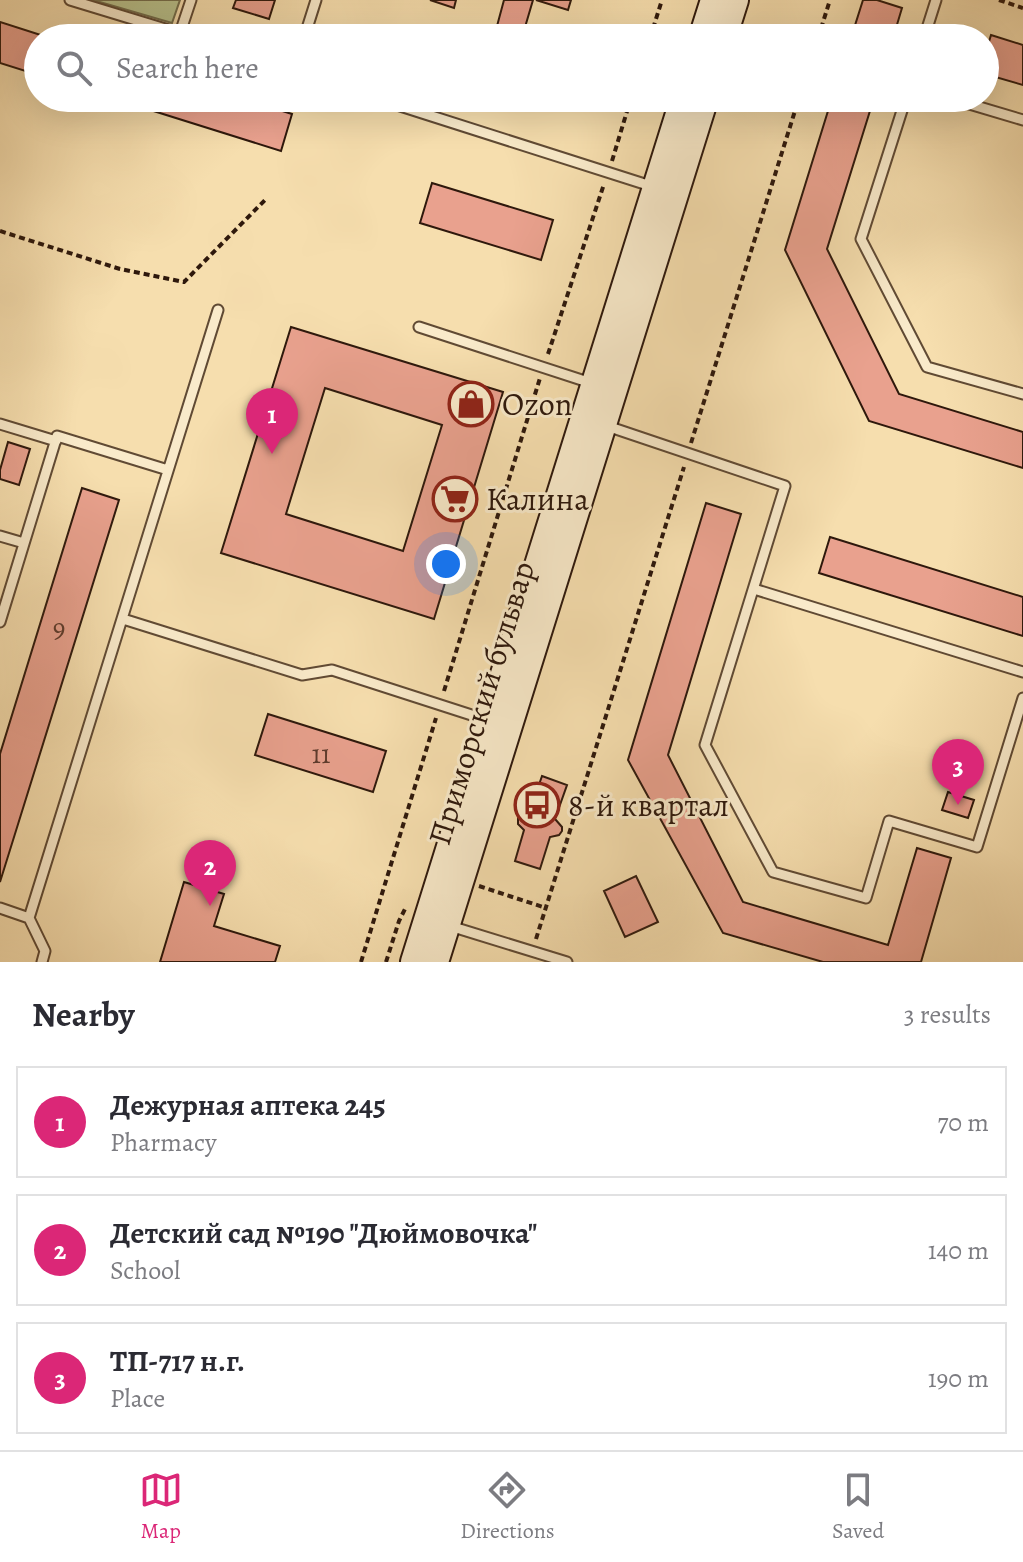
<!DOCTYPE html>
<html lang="en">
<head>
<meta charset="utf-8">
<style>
  body { margin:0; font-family:Alegreya,serif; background:#f7f7f7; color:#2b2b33 }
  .you { position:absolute; left:446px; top:564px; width:28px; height:28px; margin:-20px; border:6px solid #fff; border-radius:50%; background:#1a73e8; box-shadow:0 0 0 12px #1a73e833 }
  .badge { display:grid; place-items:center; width:52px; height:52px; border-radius:50%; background:#db2777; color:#fff; font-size:26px; font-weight:700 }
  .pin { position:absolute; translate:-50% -66px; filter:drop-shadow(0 2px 4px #0008) }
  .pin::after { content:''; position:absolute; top:42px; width:28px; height:24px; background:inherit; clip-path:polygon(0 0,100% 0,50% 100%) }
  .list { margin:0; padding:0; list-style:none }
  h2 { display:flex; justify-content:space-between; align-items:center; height:104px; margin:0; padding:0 32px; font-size:34px }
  h2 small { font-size:26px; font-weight:400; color:#7c7c81 }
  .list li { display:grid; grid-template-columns:52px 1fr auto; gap:24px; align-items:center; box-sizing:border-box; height:112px; margin:0 16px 16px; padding:0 16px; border:2px solid #e1e1e2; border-radius:0px }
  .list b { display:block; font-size:30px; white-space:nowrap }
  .list p { margin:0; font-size:26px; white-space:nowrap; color:#7c7c81 }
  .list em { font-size:26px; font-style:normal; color:#7c7c81 }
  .icon { flex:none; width:44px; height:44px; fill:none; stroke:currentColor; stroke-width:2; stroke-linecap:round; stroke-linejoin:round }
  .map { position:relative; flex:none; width:1023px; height:962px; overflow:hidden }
  .search { position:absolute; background:#fff; box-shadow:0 8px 32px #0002; left:24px; right:24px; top:24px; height:88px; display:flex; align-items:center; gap:20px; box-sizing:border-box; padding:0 28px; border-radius:44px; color:#7c7c81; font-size:30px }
  .sheet { height:488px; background:#fff }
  nav { display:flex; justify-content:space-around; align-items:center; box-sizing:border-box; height:112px; border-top:2px solid #e1e1e2; background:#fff; font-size:22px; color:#7c7c81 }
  nav a { display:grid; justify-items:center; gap:4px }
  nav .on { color:#db2777 }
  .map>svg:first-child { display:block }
  .green { fill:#b8c28d; stroke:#736d4c; stroke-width:2 }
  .building { fill:#e9a18e; stroke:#2e180c; stroke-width:2; fill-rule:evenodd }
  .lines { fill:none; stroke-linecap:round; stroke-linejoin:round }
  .service-casing { stroke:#604a34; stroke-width:13 }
  .secondary-casing { stroke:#2e180c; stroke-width:30 }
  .path { stroke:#2e180c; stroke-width:4; stroke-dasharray:6 4; stroke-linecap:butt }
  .service { stroke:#f9eaca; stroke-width:9 }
  .secondary { stroke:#f9eaca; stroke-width:26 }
  .labels { text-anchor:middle; stroke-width:6; stroke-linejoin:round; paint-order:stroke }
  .number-label { font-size:28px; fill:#5d3a2c }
  .poi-label { font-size:32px; fill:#2e180c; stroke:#f9eaca; text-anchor:start }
  .street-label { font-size:32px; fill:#2e180c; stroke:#f9eaca }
</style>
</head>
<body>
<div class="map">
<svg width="1023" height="962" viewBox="0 0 1023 962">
  <rect width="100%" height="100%" fill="#f6deae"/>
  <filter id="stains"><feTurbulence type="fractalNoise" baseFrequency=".0025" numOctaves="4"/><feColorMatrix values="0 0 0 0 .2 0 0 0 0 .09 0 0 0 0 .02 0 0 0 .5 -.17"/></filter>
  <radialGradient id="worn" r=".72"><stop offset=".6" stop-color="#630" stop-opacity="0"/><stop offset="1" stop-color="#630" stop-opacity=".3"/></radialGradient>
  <path class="green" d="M93 0H180L172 23Z"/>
  <path class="building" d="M236 0H275L269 19 233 8Z
    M430 0H456L454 8Z
    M504 0H533L523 34 497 26Z
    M536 0H571L568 10Z
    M863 0H877L902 8 893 38H851Z
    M0 22 50 38H38V75L0 63Z
    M991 35 1023 45V85L985 74V55Z
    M112 98H241L292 114 281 151Z
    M832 98H874L827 249 899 394 1023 432V468L869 421 785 250Z
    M432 183 553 220 541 260 420 223Z
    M291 327 503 392 434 619 221 553ZM325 388 442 425 403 551 286 514Z
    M8 442 30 449 19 485 0 479V470Z
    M82 488 119 500 0 882V754Z
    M706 503 741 514 668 755 743 902 888 945 917 848 951 858 921 962H823L723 933 628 760Z
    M830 537 1023 597V636L819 573Z
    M268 714 386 751 373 792 255 755Z
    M542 776 567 785 555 819 562 827V831L559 835 550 837 540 869 515 861 524 830 518 824V818L520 814 530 811Z
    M948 792 974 800 968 818 942 810Z
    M636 876 658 922 625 937 604 891Z
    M184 882 224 894 214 926 280 946 275 962H160Z"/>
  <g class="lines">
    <g class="service-casing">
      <path id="service" d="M70 0 195 38
        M180 33 191 0
        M304 38 316 0
        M924 38 936 0
        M375 98 654 187
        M906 98 861 239 927 367 1023 394
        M949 98 1023 120
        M419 327 591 383
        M0 424 56 441
        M604 425 785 486 705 745 773 872 866 898 889 821 977 847 1023 698
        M0 536 24 543
        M754 589 1023 672
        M123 619 302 675 332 670 487 720
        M0 622 57 436 168 470
        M0 908 29 918
        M450 926 567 962
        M42 962 45 951 29 918 218 310"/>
    </g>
    <g class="secondary-casing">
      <path id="secondary" d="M702 38 714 0
        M723 38 735 0
        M414 962 684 98
        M435 962 705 98"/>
    </g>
    <path class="path" d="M999 0 1023 8
      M650 38 662 0
      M818 38 830 0
      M612 161 631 98
      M0 231 120 269 184 282 266 199
      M548 354 604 184
      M691 443 799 98
      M444 691 540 378
      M479 886 546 908
      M536 939 684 467
      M361 962 436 718
      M386 962 399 921 405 909"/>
    <use href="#service" class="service"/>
    <use href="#secondary" class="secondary"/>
  </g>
  <defs>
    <g id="shop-ring" transform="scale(2.3)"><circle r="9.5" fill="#f9eaca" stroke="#8f2418" stroke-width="1.5"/><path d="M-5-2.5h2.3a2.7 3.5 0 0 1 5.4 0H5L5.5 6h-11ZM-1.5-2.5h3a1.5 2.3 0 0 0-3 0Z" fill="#8f2418"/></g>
    <g id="supermarket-ring" transform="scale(2.3)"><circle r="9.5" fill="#f9eaca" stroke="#8f2418" stroke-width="1.5"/><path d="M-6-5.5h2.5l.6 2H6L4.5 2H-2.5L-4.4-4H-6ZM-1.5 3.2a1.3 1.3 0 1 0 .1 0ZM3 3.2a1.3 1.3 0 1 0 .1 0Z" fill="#8f2418"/></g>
    <g id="bus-ring" transform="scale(2.3)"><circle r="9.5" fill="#f9eaca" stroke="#8f2418" stroke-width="1.5"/><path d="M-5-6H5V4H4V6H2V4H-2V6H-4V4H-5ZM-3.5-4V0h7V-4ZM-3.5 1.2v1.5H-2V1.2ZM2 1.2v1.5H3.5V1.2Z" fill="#8f2418"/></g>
  </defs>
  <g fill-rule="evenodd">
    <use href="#shop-ring" x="471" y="404"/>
    <use href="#supermarket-ring" x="455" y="499"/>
    <use href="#bus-ring" x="537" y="805"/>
  </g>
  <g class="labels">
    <g class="number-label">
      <text x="59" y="637">9</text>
      <text x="321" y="763">11</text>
    </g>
    <g class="poi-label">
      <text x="502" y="415">Ozon</text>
      <text x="486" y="510">Калина</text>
      <text x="568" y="816">8-й квартал</text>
    </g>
    <g class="street-label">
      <text transform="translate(481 703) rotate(-73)" y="11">Приморский бульвар</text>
    </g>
  </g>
  <rect width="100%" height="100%" filter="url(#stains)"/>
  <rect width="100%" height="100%" fill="url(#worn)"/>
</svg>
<div class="you"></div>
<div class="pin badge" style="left:272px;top:454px">1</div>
<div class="pin badge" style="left:210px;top:906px">2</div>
<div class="pin badge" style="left:958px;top:805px">3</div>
<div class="search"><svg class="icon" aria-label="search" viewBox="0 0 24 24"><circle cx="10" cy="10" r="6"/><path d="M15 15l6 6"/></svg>Search here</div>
</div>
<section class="sheet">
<h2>Nearby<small>3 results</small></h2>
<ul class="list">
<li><span class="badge">1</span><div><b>Дежурная аптека 245</b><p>Pharmacy</p></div><em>70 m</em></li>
<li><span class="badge">2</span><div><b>Детский сад №190 &quot;Дюймовочка&quot;</b><p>School</p></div><em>140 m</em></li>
<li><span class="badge">3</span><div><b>ТП-717 н.г.</b><p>Place</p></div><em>190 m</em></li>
</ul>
</section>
<nav>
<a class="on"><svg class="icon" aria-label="map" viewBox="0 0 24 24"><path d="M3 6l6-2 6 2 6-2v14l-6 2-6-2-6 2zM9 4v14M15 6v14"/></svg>Map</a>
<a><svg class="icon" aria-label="directions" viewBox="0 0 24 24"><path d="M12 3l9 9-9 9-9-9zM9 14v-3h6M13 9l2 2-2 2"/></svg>Directions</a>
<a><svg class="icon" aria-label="saved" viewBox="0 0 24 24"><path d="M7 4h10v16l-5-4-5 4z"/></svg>Saved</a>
</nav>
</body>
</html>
